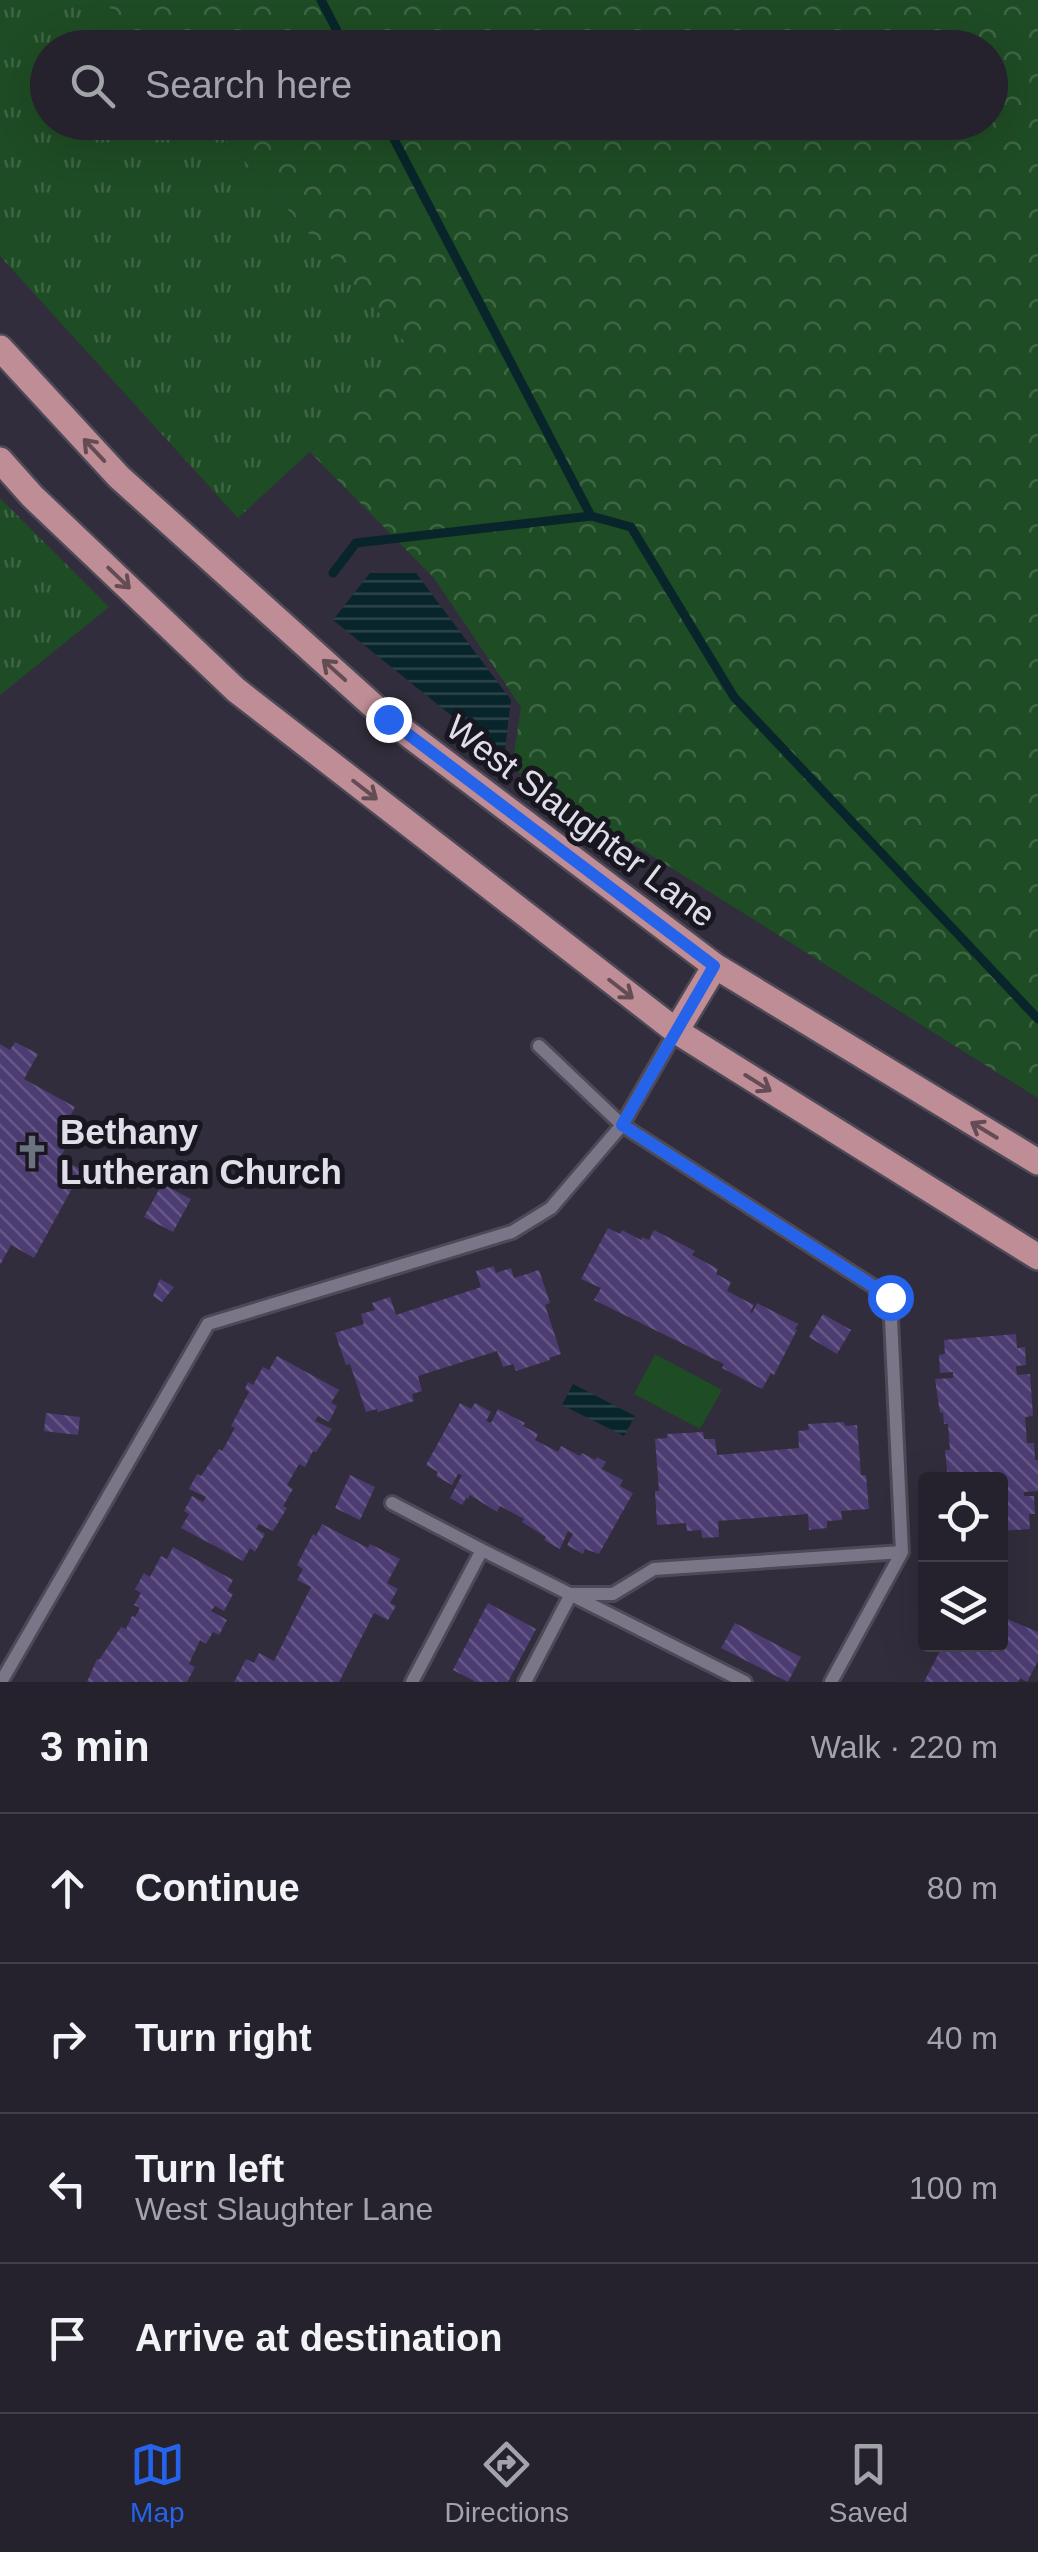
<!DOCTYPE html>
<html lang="en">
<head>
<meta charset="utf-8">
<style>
  body { margin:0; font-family:Helvetica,sans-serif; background:#2d2a35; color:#f1f3f6 }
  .controls { position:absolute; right:30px; bottom:30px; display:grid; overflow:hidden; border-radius:10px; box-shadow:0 10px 40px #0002 }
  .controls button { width:90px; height:90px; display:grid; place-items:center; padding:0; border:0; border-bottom:2px solid #423f49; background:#25222d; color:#f1f3f6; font:50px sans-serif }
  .stop { position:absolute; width:30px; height:30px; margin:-22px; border:8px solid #2563eb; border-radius:50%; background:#fff }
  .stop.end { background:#2563eb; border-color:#fff; box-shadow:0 2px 10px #0008 }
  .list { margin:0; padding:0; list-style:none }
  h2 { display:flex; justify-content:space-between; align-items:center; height:130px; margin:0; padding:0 40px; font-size:42px }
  h2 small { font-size:32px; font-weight:400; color:#a3a4aa }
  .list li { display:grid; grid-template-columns:65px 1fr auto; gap:30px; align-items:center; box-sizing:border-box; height:150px; padding:0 40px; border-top:2px solid #423f49 }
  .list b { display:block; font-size:38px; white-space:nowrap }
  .list p { margin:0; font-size:32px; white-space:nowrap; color:#a3a4aa }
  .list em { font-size:32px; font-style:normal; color:#a3a4aa }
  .icon { flex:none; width:55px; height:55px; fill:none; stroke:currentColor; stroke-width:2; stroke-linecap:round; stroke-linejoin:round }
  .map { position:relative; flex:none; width:1038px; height:1682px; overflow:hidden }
  .search { position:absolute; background:#25222d; box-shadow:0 10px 40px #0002; left:30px; right:30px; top:30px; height:110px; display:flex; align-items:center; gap:25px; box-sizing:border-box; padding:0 35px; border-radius:55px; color:#a3a4aa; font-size:38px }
  .sheet { height:730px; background:#25222d }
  nav { display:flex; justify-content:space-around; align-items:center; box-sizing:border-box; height:140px; border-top:2px solid #423f49; background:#25222d; font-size:28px; color:#a3a4aa }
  nav a { display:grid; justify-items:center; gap:5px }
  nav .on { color:#2563eb }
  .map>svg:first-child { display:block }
  .grass { fill:url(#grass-tufts) }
  .forest { fill:url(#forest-crowns) }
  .garden { fill:#1e4c24 }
  .water { fill:url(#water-rules) }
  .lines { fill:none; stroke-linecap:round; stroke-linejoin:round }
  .stream { stroke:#08252b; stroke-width:9 }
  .building { fill:url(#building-back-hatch) }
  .lane-casing { stroke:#4d4956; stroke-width:18 }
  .primary-casing { stroke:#4d4956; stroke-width:30 }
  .lane { stroke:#7a7688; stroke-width:12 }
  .primary { stroke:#bf8d96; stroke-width:25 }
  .oneway { stroke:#634c54 }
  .route { stroke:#2563eb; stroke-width:12 }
  .labels { text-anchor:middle; stroke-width:10; stroke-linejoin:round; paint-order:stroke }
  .street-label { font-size:35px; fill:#e0dee8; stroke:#18161e }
  .poi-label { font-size:35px; font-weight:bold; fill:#e0dee8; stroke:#18161e; text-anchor:start }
</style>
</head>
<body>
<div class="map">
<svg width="1038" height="1682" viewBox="0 0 1038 1682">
  <defs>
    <pattern id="grass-tufts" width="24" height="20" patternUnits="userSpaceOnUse" patternTransform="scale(2.5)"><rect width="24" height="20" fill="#1e4c24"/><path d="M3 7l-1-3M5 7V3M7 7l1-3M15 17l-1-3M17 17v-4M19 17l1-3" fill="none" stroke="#3e6544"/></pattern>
    <pattern id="forest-crowns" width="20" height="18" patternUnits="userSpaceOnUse" patternTransform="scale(2.5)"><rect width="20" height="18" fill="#1e4c24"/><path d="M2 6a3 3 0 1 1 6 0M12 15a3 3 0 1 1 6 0" fill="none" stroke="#3e6544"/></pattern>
    <pattern id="water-rules" width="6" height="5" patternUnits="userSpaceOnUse" patternTransform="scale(2.5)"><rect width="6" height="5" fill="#08252b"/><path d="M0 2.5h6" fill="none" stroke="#2c444a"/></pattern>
    <pattern id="building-back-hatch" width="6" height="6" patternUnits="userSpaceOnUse" patternTransform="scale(2.5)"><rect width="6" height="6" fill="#4c3c72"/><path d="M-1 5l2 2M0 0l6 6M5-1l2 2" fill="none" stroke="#665886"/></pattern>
  </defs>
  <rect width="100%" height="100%" fill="#312d3c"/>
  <path class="grass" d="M0 0H103L145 47 48 48V122L211 123 416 354 238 518 0 256Z
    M0 498 109 607 0 695Z"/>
  <path class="forest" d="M103 0H1038V1098L512 768 521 707 434 578 310 452 415 353 211 123 990 122V48L145 47Z"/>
  <path class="garden" d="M655 1354 722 1390 700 1429 634 1394Z"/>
  <path class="water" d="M370 573H416L511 700 504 758 333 620Z
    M573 1384 635 1416 624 1436 562 1405Z"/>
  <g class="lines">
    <path class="stream" d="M321 0 346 48
      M385 122 591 516 631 527 734 697 1038 1019
      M333 573 356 543 591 516"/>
  </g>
  <path class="building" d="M15 1042 38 1054 24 1079 75 1107 57 1140 67 1145 60 1158 82 1170 34 1258 11 1245 0 1265V1044L10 1050Z
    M162 1184 191 1199 173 1232 144 1217Z
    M608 1228 620 1234 622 1230 641 1240 642 1237 649 1240 654 1230 695 1251 692 1255 718 1269 716 1274 731 1282 727 1291 754 1305 750 1312 752 1313 757 1303 798 1324 795 1329 797 1330 774 1375 771 1373 762 1389 722 1368 724 1364 594 1300 601 1288 581 1279Z
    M494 1266 496 1273 511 1268 514 1278 539 1270 550 1303 545 1305 561 1354 549 1358 550 1360 516 1371 513 1364 503 1367 497 1351 418 1376 422 1391 412 1394 414 1401 378 1412 377 1409 366 1412 350 1364 346 1365 335 1333 364 1324 361 1314 375 1310 372 1303 390 1297 396 1315 481 1287 476 1271Z
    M160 1279 174 1287 162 1302 153 1296Z
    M823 1314 851 1330 837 1354 809 1337Z
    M1016 1334 1017 1348 1025 1347 1026 1365 1016 1366 1017 1375 1030 1374 1033 1416 1025 1417 1027 1443H1034L1035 1460H1038V1491L1024 1492V1496H1034L1035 1514H1029L1030 1529 1000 1531V1480H948L945 1450H950L948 1424H944L943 1412 940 1413 935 1379 953 1378V1372L940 1373 939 1355 945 1354 944 1340Z
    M277 1356 339 1390 331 1403 337 1406 329 1422 318 1416 315 1421 332 1429 316 1452 313 1451 305 1467 299 1464 287 1485 293 1489 283 1506 287 1508 273 1531 259 1524 256 1529 265 1534 255 1552 250 1548 243 1561 181 1528 189 1514 184 1511 192 1496 203 1502 206 1497 189 1489 197 1474 201 1476 219 1449 222 1451 235 1428 231 1426 249 1392 245 1389 248 1382 253 1385 263 1367 269 1370Z
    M460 1403 471 1409 475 1403 491 1412 486 1421 491 1423 498 1409 525 1423 523 1426 538 1434 535 1440 558 1452 561 1446 580 1456 582 1453 595 1460 597 1457 606 1462 602 1469 623 1480 620 1486 633 1493 599 1554 585 1549 583 1554 567 1545 573 1534 568 1531 560 1549 544 1540 546 1537 522 1522 524 1519 500 1506 497 1512 470 1495 468 1499 466 1498 462 1505 450 1498 462 1475 458 1474 452 1485 436 1476 438 1472 426 1465Z
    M46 1413 80 1417 78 1435 44 1431Z
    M844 1422 845 1426 857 1425 861 1475H866L869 1509 841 1511 842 1520 827 1521V1528L809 1530 808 1514 718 1521 719 1537 702 1538 701 1530 687 1531 686 1523 657 1525 655 1491H659L655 1439 667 1438V1434L703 1432 704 1439H715L717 1455 799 1448 798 1431 809 1430 808 1424Z
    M350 1475 375 1487 360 1520 335 1508Z
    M322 1524 368 1548 370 1544 400 1559 387 1583 398 1589 390 1603 396 1606 388 1620 374 1613 339 1682H234L246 1659 254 1663 259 1653 274 1661 311 1587 297 1580 303 1569 297 1565 313 1534 316 1536Z
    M173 1547 233 1580 227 1591 233 1594 224 1611 215 1606 211 1611 227 1620 219 1635 213 1632 206 1644 200 1640 189 1664 195 1667 187 1682H87L97 1659 99 1660 121 1627 126 1629 132 1616 135 1617 140 1608 134 1605 141 1593 135 1589 144 1573 150 1577 161 1556 167 1559Z
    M488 1603 536 1629 508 1682H476L453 1670Z
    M1000 1616 1038 1632V1661L1027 1682 1020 1678 1018 1682H924L941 1649 933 1644H1000Z
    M735 1623 801 1657 788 1682 721 1648Z"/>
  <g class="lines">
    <g class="lane-casing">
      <path id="lane" d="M539 1046 622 1125 890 1297 902 1552 831 1682
        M392 1503 482 1550
        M1 1682 208 1324 512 1232 551 1208 622 1125 676 1031
        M412 1682 482 1550 745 1682
        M525 1682 571 1594H613L654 1569 902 1552"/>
    </g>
    <g class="primary-casing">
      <path id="primary" d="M0 348 119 477 388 719 715 966 1038 1162
        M0 460 32 496 236 690 676 1031 1038 1257
        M676 1031 715 966"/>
    </g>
    <use href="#lane" class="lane"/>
    <use href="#primary" class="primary"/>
  </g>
  <defs><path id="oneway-shaft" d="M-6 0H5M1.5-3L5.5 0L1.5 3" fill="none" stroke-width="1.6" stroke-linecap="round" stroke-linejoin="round" transform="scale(2.5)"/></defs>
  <g class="oneway">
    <use href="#oneway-shaft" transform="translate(94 450) rotate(-133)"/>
    <use href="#oneway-shaft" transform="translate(119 578) rotate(44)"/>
    <use href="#oneway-shaft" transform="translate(334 670) rotate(-138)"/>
    <use href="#oneway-shaft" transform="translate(365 790) rotate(38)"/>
    <use href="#oneway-shaft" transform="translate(621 989) rotate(38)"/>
    <use href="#oneway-shaft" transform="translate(758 1083) rotate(32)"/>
    <use href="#oneway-shaft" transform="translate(984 1130) rotate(-149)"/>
  </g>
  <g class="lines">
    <path class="route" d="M388 719 714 966 622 1125 890 1297"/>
  </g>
  <defs>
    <g id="church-bare" transform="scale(2.7)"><path d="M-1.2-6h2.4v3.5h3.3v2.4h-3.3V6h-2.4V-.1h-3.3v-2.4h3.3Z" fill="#6b7280" stroke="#18161e" stroke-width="2.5" paint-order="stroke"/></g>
  </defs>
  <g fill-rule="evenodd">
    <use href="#church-bare" x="32" y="1152"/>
  </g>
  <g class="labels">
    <g class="street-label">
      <text transform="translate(581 821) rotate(37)" y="12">West Slaughter Lane</text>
    </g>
    <g class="poi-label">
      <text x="60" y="1144">Bethany<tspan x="60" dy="40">Lutheran Church</tspan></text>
    </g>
  </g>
</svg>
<div class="controls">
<button><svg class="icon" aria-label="locate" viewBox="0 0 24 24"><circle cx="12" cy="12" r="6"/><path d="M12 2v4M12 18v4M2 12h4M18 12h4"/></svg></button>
<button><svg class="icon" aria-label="layers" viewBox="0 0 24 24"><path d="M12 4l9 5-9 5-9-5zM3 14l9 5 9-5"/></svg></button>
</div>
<div class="stop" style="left:890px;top:1297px"></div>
<div class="stop end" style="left:388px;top:719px"></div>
<div class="search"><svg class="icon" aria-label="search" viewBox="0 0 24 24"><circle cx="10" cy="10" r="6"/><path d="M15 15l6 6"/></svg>Search here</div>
</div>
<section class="sheet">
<h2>3 min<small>Walk · 220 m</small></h2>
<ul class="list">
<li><svg class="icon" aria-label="ahead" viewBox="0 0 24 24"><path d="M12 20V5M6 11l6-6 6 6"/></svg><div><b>Continue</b></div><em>80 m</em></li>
<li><svg class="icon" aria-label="right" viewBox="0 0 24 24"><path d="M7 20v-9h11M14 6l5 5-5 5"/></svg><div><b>Turn right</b></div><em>40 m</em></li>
<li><svg class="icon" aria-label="left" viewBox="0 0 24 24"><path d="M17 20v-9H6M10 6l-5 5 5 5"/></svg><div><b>Turn left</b><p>West Slaughter Lane</p></div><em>100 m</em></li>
<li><svg class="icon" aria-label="arrive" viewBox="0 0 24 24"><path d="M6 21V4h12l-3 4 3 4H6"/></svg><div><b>Arrive at destination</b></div></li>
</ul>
</section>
<nav>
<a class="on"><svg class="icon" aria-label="map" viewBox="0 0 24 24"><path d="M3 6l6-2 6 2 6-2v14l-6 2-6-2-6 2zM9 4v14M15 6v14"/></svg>Map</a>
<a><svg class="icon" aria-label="directions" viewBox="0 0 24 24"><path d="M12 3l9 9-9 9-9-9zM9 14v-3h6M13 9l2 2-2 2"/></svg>Directions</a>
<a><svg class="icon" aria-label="saved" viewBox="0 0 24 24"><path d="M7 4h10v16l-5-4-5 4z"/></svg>Saved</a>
</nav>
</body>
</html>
